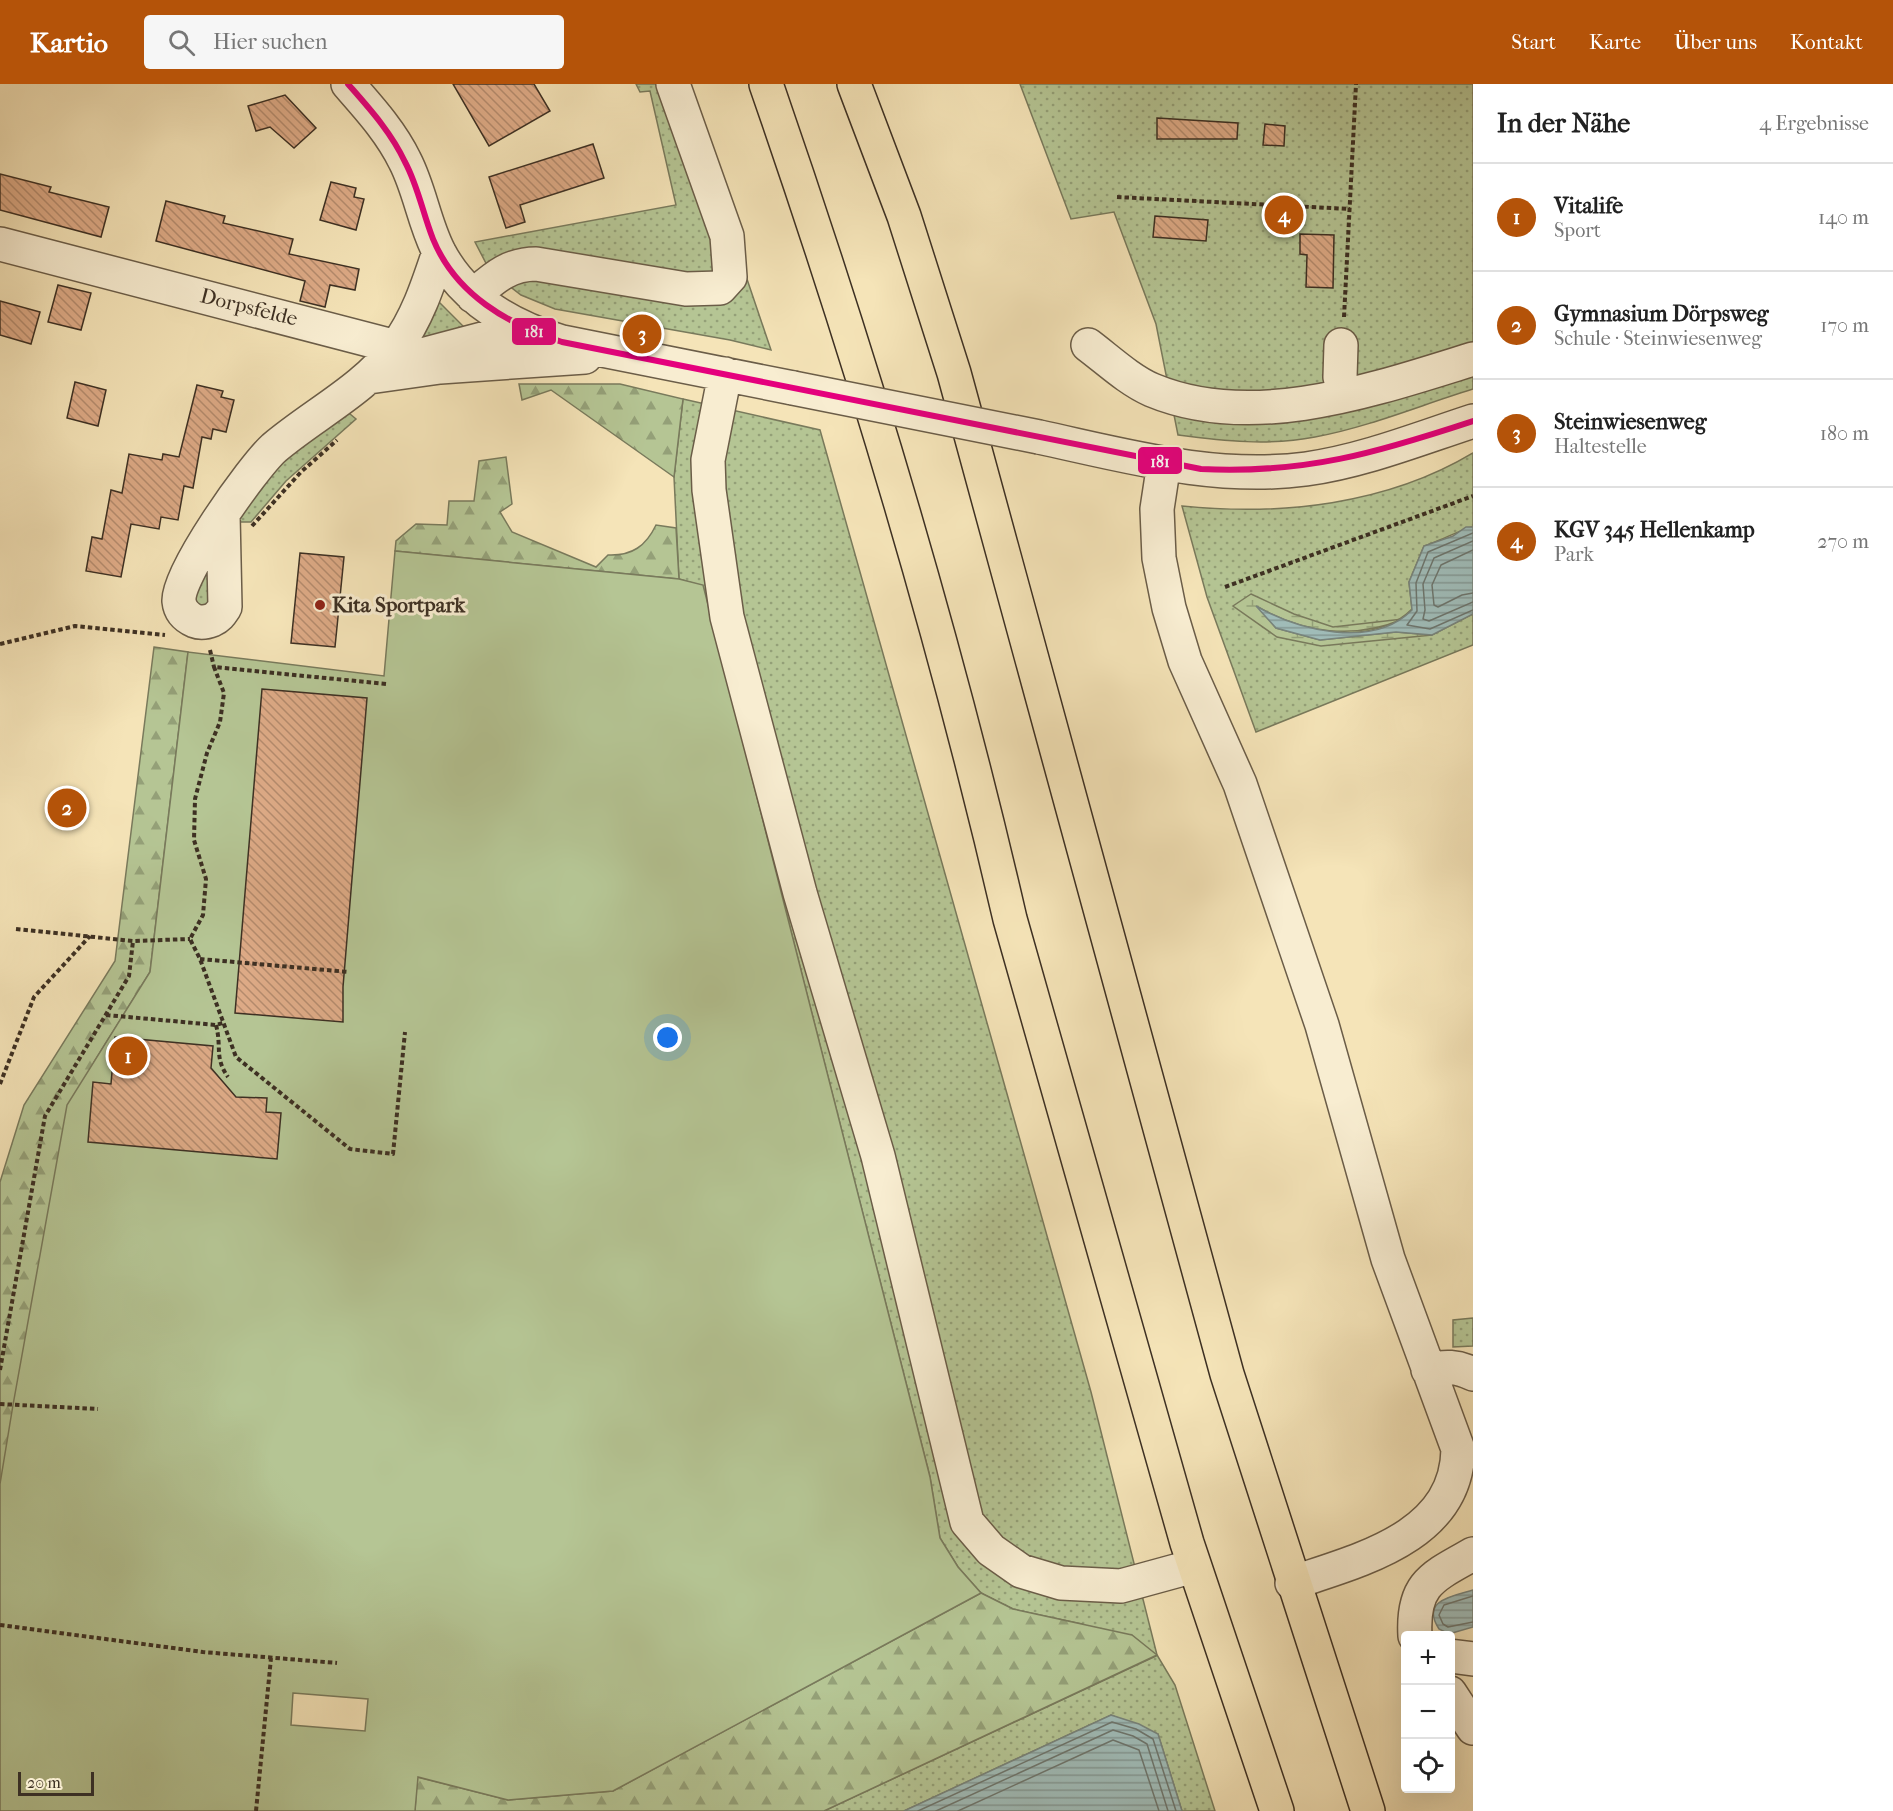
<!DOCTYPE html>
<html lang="de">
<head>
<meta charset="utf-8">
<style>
  body { margin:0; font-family:"IM FELL French Canon",serif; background:#f6f6f6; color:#222 }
  .controls { position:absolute; right:18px; bottom:18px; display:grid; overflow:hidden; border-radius:6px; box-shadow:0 6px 24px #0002 }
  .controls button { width:54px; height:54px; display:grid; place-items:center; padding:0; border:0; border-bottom:2px solid #e0e0e0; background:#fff; color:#222; font:30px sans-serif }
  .scale { position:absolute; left:18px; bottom:15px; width:76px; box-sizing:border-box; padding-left:6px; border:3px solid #3d3023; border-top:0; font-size:16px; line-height:21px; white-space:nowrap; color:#3d3023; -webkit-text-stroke:4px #f8edd1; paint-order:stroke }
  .you { position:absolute; left:668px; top:954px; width:21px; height:21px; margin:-15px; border:4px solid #fff; border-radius:50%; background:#1a73e8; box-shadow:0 0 0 9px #1a73e833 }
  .badge { display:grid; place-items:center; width:39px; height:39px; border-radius:50%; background:#b45309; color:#fff; font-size:20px; font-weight:700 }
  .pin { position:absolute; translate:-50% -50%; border:3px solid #fff; box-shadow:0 2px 6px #0006 }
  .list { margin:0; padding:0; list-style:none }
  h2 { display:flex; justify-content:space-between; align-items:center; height:78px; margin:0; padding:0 24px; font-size:26px }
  h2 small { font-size:20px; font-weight:400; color:#767676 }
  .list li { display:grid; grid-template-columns:39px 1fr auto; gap:18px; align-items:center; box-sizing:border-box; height:108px; padding:0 24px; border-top:2px solid #e0e0e0 }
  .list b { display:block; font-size:22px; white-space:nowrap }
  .list p { margin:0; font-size:20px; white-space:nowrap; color:#767676 }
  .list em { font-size:20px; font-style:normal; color:#767676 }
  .icon { flex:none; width:33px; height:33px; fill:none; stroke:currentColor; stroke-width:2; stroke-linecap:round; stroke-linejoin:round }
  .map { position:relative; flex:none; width:1473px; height:1727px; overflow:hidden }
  header { display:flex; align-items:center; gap:36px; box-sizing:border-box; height:84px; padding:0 30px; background:#b45309; color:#fff }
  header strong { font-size:28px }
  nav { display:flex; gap:33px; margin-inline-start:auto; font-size:21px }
  .search { width:420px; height:54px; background:#f6f6f6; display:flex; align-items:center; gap:15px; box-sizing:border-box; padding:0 21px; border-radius:6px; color:#767676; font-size:22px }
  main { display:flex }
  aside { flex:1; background:#fff }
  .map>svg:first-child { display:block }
  .green { fill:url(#green-dots); stroke:#797a5c; stroke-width:1.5 }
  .forest { fill:url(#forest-firs); stroke:#797a5c; stroke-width:1.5 }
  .wetland { fill:url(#wetland-marsh); stroke:#797a5c; stroke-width:1.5 }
  .pitch { fill:#b5c594; stroke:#797a5c; stroke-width:1.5; fill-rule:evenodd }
  .water { fill:url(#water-rules); stroke:#78847c; stroke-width:1.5 }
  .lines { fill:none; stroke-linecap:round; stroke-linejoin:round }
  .shore { stroke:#6e766e; stroke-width:1.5 }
  .building { fill:url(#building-back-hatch); stroke:#3d3023; stroke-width:1.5 }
  .minor-casing { stroke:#6b5d48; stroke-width:36 }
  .highway-casing { stroke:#3d3023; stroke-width:36 }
  .path { stroke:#3d3023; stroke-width:4; stroke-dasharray:4.5 3; stroke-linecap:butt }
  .minor { stroke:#f8edd1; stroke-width:33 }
  .highway { stroke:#f5e4b8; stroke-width:33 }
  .minor-bridge-casing { stroke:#6b5d48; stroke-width:36; stroke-linecap:butt }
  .minor-bridge { stroke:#f8edd1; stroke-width:33 }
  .bus-1-casing { stroke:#f8edd1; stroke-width:10 }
  .bus-1 { stroke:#e5007d; stroke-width:6 }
  .poi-dot { fill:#8f2418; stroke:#f8edd1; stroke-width:2 }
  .labels { text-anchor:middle; stroke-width:6; stroke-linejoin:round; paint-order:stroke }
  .street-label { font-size:21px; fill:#3d3023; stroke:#f8edd1 }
  .poi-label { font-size:21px; font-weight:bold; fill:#3d3023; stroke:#f8edd1; text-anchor:start }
  .line-badge { stroke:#f8edd1; stroke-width:2 }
  .badge-label { font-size:16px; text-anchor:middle; font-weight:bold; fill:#fff }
</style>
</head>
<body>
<header>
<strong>Kartio</strong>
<div class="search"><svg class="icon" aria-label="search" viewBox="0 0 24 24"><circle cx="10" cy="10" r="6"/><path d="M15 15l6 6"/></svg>Hier suchen</div>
<nav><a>Start</a><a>Karte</a><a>Über uns</a><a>Kontakt</a></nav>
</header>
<main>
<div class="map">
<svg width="1473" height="1727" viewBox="0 0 1473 1727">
  <defs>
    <pattern id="green-dots" width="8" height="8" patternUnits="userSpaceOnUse" patternTransform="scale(1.5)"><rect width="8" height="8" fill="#b5c594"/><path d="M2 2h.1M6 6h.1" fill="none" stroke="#94a078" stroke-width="1.8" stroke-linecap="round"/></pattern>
    <pattern id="forest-firs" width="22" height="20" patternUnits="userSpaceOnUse" patternTransform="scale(1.5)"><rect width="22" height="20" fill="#b5c594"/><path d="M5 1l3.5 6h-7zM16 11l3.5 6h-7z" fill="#94a078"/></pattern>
    <pattern id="wetland-marsh" width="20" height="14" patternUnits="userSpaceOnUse" patternTransform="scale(1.5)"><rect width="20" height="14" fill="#b5c594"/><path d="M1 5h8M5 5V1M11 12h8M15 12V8" fill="none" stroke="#94a078"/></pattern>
    <pattern id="water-rules" width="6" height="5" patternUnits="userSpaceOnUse" patternTransform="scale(1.5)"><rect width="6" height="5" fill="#a0bcb8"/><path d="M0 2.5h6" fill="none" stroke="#849995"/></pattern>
    <pattern id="building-back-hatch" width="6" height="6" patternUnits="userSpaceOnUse" patternTransform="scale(1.5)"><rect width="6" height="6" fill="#ddaa86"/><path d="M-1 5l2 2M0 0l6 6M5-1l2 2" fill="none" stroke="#b48b6d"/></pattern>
  </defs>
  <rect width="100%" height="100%" fill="#f5e4b8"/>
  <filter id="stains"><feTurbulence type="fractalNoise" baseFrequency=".00333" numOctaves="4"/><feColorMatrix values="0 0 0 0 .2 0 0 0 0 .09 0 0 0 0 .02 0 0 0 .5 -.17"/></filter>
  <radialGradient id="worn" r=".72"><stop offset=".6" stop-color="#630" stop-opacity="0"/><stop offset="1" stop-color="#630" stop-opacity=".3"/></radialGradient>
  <path class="green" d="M636 0H676L726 133 771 266 730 256 555 225 521 211 490 187 475 158 676 121 650 7 640 8Z
    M1020 0H1473V305C1421 321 1369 343 1315 353 1270 362 1223 357 1178 351L1156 240 1114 128 1071 135Z
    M435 214 472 251 412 255Z
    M683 315 820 346 1091 1308 1157 1571 1175 1601 1215 1727H1182L1158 1650 1111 1631 904 1727H824L1156 1572 1082 1540 1013 1525 981 1509 958 1483 940 1454 930 1393 703 502 679 495 674 393Z
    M344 325 356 335 286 397 251 438H238C256 389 305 358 344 325Z
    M1473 369V443C1467 443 1435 459 1424 462L1409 498 1412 525C1380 557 1321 552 1282 537 1274 533 1266 527 1258 523L1276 544 1320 556 1396 548 1432 551 1473 530V561L1256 648 1207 513 1182 422C1281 432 1386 421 1473 369Z
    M209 474 213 520 197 524 192 511Z
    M1473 1234V1262L1453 1263V1236Z"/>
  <path class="forest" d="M519 300H620L683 315 674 393 551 306 522 316Z
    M506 373 512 420 500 428 512 448 596 483 608 471C632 472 646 462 656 441L676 444 679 495 395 467 396 457 416 440 447 441 449 417H474L479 377Z
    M154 563 188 568 150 888 94 978 0 1504V1098L24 1021 115 877Z
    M981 1509 1013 1525 1132 1551 1157 1571 824 1727H415L417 1693 508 1716 613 1707Z"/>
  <path class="wetland" d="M1251 510 1294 530 1333 543 1403 535C1354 556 1304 549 1258 523L1276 544 1320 556 1396 548 1432 551 1321 562 1277 553 1233 522Z"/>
  <path class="pitch" d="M395 467 679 495 703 501 930 1393 940 1454 958 1483 981 1509 613 1707 508 1716 418 1693 415 1727H0V1400L13 1321 67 1021 150 888 188 568 384 592ZM293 1609 368 1615 365 1647 291 1641Z"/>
  <path class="water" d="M1466 443H1473V530L1432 551 1396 548 1320 556 1276 544 1256 522C1298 546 1372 566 1412 526L1409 498 1424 462 1453 452Z
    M1473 1506V1543L1449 1550 1439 1545C1420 1516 1453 1512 1473 1506Z
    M1111 1631 1139 1640 1158 1650 1182 1727H904Z"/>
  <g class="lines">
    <path class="shore" d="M1473 449 1428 468 1416 499 1417 527 1407 541 1430 545 1473 526
      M1473 457 1434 474 1423 500 1425 526 1423 535 1429 537 1473 518
      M1473 466 1441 481 1432 501 1434 521 1438 523 1462 511 1473 509
      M1473 1512 1444 1521 1439 1531 1443 1540 1448 1543 1473 1538
      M918 1727 1112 1638 1136 1645 1153 1655 1176 1727
      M936 1727 1113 1646 1133 1652 1147 1660 1168 1727
      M958 1727 1113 1656 1139 1666 1159 1727"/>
  </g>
  <path class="building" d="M453 0H534L550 27 489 62Z
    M285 11 316 44 294 64 270 43 256 47 248 22Z
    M1157 34 1238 39 1237 55H1157Z
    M1265 40 1285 42 1284 62 1263 61Z
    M593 60 604 94 520 121 525 138 506 144 489 93Z
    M0 90 51 103 49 108 109 123 101 153 0 126Z
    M331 98 356 104 354 113 364 115 356 146 320 136Z
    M166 117 225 132 223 139 293 155 289 170 359 185 355 206 330 201 325 223 300 217 305 197 156 157Z
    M1155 132 1208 136 1206 157 1153 153Z
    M1300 150 1334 151 1333 204 1306 203 1307 171 1300 170Z
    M58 201 91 209 81 246 48 238Z
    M0 217 40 228 31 260 0 251Z
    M75 298 106 306 98 342 67 334Z
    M197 301 223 307 221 313 234 316 226 348 213 345 211 355 202 353 193 404 184 402 178 436 161 433 159 445 131 440 121 493 86 487 92 453 102 455 111 406 122 409 129 370 162 376 163 370 179 373Z
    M300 469 344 473 335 563 291 559Z
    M262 605 367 614 343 903V938L235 929Z
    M115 953 213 962 211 984 236 1013 267 1014 266 1028 281 1029 277 1075 88 1058 93 998 111 1000Z"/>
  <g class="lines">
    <g class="minor-casing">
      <path id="minor" d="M348 0C369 24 391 48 405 77 420 106 424 139 439 168 464 216 512 243 562 258L793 304
        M0 160 396 263
        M473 212C493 195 508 180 536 180L686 205 720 204 730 193 727 152 673 0
        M1088 261C1108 276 1129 296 1152 306 1253 348 1373 306 1473 275
        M1341 261 1340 293 1344 310
        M426 270 494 252 529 248
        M725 290 708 376 709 406 727 533 800 809 878 1072 967 1438 991 1466 1021 1487 1061 1499 1121 1502 1194 1482
        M369 293 440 283 585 273
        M1039 353C1127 372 1215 397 1306 385 1363 377 1418 355 1473 337
        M1164 379 1157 425 1159 474 1169 524 1185 577 1240 700 1322 941 1388 1175 1458 1365C1457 1453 1360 1476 1292 1499
        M223 431 225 523C221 529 219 533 212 536 207 538 200 539 195 537 186 533 180 527 179 517 177 490 252 384 274 364 314 330 364 306 396 263 417 235 428 201 439 168
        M1428 1286C1445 1282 1457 1282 1473 1290
        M1415 1552C1412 1500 1432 1493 1473 1470
        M1450 1572 1473 1575
        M1450 1609 1473 1644"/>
    </g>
    <g class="highway-casing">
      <path id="highway" d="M766 0C861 274 945 553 1010 835L1187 1459 1277 1727
        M854 0 904 132 954 289 1227 1290 1368 1727"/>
    </g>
    <path class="path" d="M1117 113 1350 125
      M1344 233 1356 0
      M252 442 301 388 337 356
      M1225 503 1473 412
      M0 560 75 542 165 551
      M210 566 214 583
      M386 600 214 583 224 609 220 638 207 669 195 715 194 756 206 795 203 831 190 855 200 875 236 973 350 1065 393 1070 405 948
      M16 845 133 857 190 855
      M200 875 349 888
      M106 931 216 941 223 939
      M216 941C222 964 214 973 228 993
      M0 1000 34 913 90 852
      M0 1286 45 1032 129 892 133 857
      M0 1320 98 1325
      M0 1541 203 1568 337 1579
      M256 1727 271 1574"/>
    <use href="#minor" class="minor"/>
    <use href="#highway" class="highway"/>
    <g class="minor-bridge-casing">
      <path id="minor-bridge" d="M793 304 1039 353"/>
    </g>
    <use href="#minor-bridge" class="minor-bridge"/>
    <g class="bus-1-casing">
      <path id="bus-1" d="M348 0C369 24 391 48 405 78 418 102 423 130 433 155 456 211 508 240 562 258L1201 385C1305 390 1376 369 1473 337"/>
    </g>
    <use href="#bus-1" class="bus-1"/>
  </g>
  <circle class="poi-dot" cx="320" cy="521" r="6"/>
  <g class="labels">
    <g class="street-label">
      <text transform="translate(249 223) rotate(14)" y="7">Dorpsfelde</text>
    </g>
    <g class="poi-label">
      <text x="332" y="528">Kita Sportpark</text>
    </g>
  </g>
  <g class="line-badge">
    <rect x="511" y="233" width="46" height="29" rx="6" fill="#e5007d"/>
    <rect x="1137" y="362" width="46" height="29" rx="6" fill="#e5007d"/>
  </g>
  <g class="badge-label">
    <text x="534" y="253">181</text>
    <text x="1160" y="383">181</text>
  </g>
  <rect width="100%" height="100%" filter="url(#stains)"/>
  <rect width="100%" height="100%" fill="url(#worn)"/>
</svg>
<div class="controls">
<button>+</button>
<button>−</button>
<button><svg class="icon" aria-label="locate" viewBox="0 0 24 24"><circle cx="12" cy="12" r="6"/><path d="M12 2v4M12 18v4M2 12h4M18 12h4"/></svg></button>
</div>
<div class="scale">20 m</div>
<div class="you"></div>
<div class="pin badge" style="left:128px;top:972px">1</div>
<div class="pin badge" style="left:67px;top:724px">2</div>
<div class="pin badge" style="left:642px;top:250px">3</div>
<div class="pin badge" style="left:1284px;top:131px">4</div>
</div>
<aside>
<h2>In der Nähe<small>4 Ergebnisse</small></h2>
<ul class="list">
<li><span class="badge">1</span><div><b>Vitalife</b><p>Sport</p></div><em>140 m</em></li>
<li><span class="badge">2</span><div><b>Gymnasium Dörpsweg</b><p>Schule · Steinwiesenweg</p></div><em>170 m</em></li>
<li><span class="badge">3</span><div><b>Steinwiesenweg</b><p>Haltestelle</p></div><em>180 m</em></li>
<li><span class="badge">4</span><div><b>KGV 345 Hellenkamp</b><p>Park</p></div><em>270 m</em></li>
</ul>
</aside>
</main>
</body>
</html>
